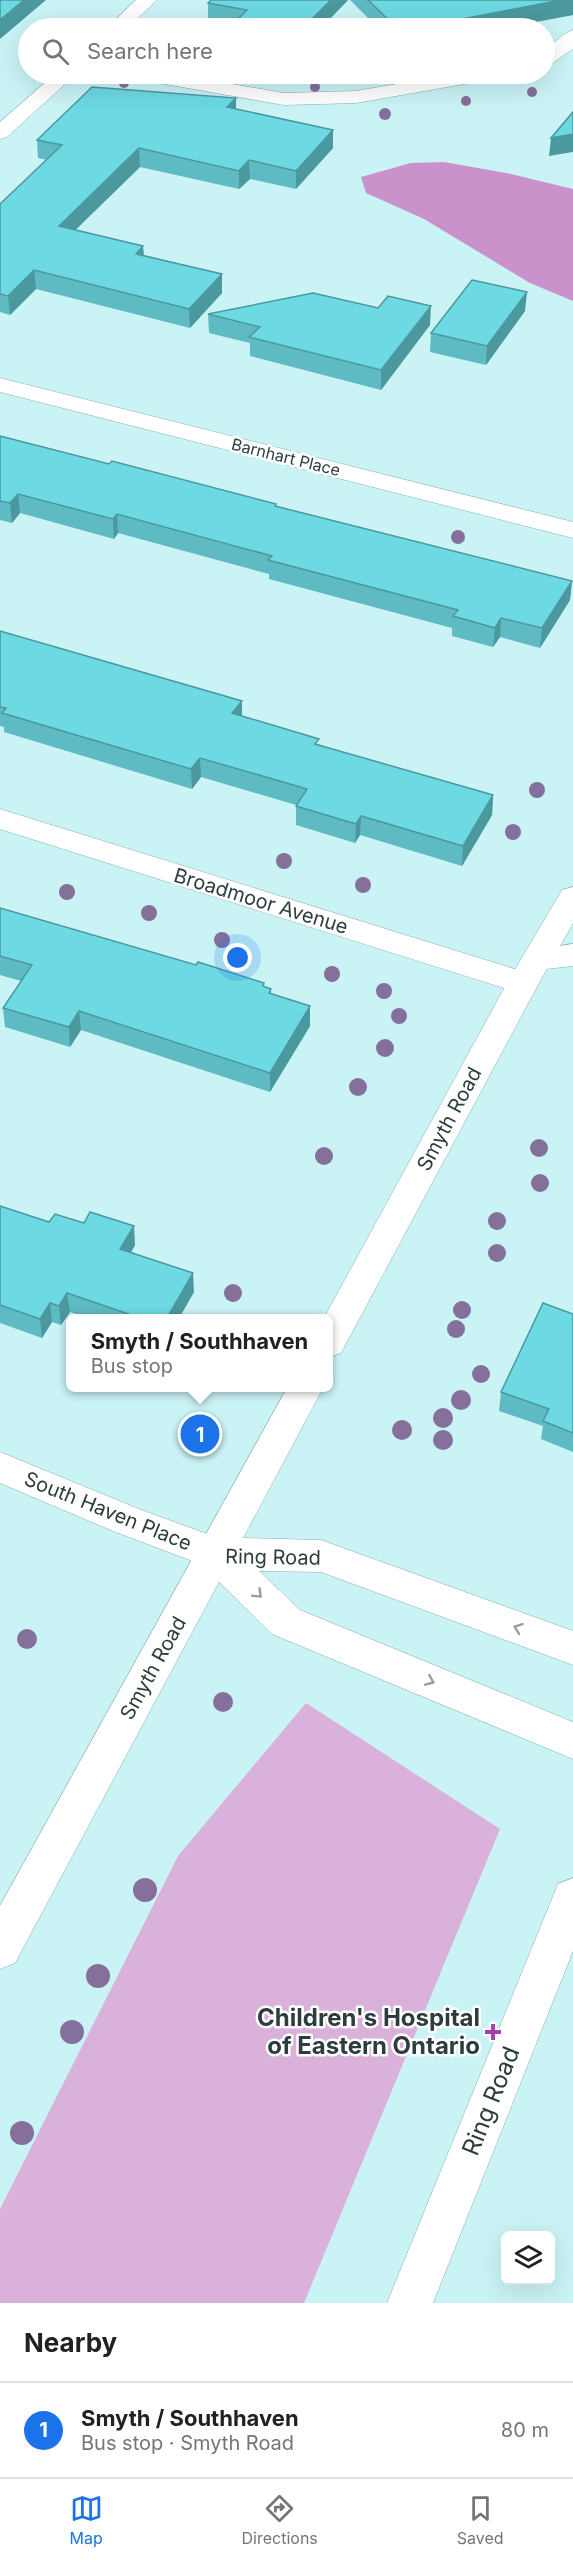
<!DOCTYPE html>
<html lang="en">
<head>
<meta charset="utf-8">
<style>
  body { margin:0; font-family:Inter,sans-serif; background:#f2f2f2; color:#202124 }
  .controls { position:absolute; right:18px; bottom:18px; display:grid; overflow:hidden; border-radius:9px; box-shadow:0 6px 24px #0002 }
  .controls button { width:54px; height:54px; display:grid; place-items:center; padding:0; border:0; border-bottom:2px solid #e0e0e0; background:#fff; color:#202124; font:30px sans-serif }
  .you { position:absolute; left:238px; top:958px; width:21px; height:21px; margin:-15px; border:4px solid #fff; border-radius:50%; background:#1a73e8; box-shadow:0 0 0 9px #1a73e833 }
  .badge { display:grid; place-items:center; width:39px; height:39px; border-radius:50%; background:#1a73e8; color:#fff; font-size:20px; font-weight:700 }
  .pin { position:absolute; translate:-50% -50%; border:3px solid #fff; box-shadow:0 2px 6px #0006 }
  .popup { position:absolute; left:66px; top:1314px; width:267px; height:78px; box-sizing:border-box; display:grid; place-content:center; border-radius:9px; background:#fff; filter:drop-shadow(0 2px 4px #0005); font-size:20px; white-space:nowrap; color:#757577 }
  .popup b { font-size:22px; color:#202124 }
  .popup::after { content:''; position:absolute; left:50%; top:100%; margin-left:-12px; border:12px solid transparent; border-top-color:#fff }
  .list { margin:0; padding:0; list-style:none }
  h2 { display:flex; justify-content:space-between; align-items:center; height:78px; margin:0; padding:0 24px; font-size:26px }
  h2 small { font-size:20px; font-weight:400; color:#757577 }
  .list li { display:grid; grid-template-columns:39px 1fr auto; gap:18px; align-items:center; box-sizing:border-box; height:96px; padding:0 24px; border-top:2px solid #e0e0e0 }
  .list b { display:block; font-size:22px; white-space:nowrap }
  .list p { margin:0; font-size:20px; white-space:nowrap; color:#757577 }
  .list em { font-size:20px; font-style:normal; color:#757577 }
  .icon { flex:none; width:33px; height:33px; fill:none; stroke:currentColor; stroke-width:2; stroke-linecap:round; stroke-linejoin:round }
  .map { position:relative; flex:none; width:573px; height:2303px; overflow:hidden }
  .search { position:absolute; background:#fff; box-shadow:0 6px 24px #0002; left:18px; right:18px; top:18px; height:66px; display:flex; align-items:center; gap:15px; box-sizing:border-box; padding:0 21px; border-radius:33px; color:#757577; font-size:22px }
  .sheet { height:174px; background:#fff }
  nav { display:flex; justify-content:space-around; align-items:center; box-sizing:border-box; height:84px; border-top:2px solid #e0e0e0; background:#fff; font-size:16px; color:#757577 }
  nav a { display:grid; justify-items:center; gap:3px }
  nav .on { color:#1a73e8 }
  .map>svg:first-child { display:block }
  .green { fill:#dab1da }
  .water { fill:#ca92cb }
  .lines { fill:none; stroke-linecap:round; stroke-linejoin:round }
  .street-casing { stroke:#86adb0; stroke-width:1 }
  .secondary-casing { stroke:#86adb0; stroke-width:1 }
  .street { fill:#fff; fill-rule:evenodd }
  .secondary { fill:#fff; fill-rule:evenodd }
  .tree { fill:#84709a }
  .wall { fill:#5ebbc3 }
  .shaded-wall { fill:#4c989f }
  .building { fill:#6dd9e3; stroke:#4c989f; stroke-width:1.5 }
  .oneway { stroke:#969e9e }
  .poi-dot { fill:#a543aa; stroke:#fff; stroke-width:2 }
  .labels { text-anchor:middle; stroke-width:5; stroke-linejoin:round; paint-order:stroke }
  .far-street-label { font-size:16px; fill:#2d3d3e; stroke:#fff }
  .street-label { font-size:20px; fill:#2d3d3e; stroke:#fff }
  .near-poi-label { font-size:24px; font-weight:bold; fill:#2d3d3e; stroke:#fff; text-anchor:end }
  .near-street-label { font-size:24px; fill:#2d3d3e; stroke:#fff }
</style>
</head>
<body>
<div class="map">
<svg width="573" height="2303" viewBox="0 0 573 2303">
  <rect width="100%" height="100%" fill="#caf3f6"/>
  <path class="green" d="M306 1703 500 1829 304 2303H0V2209L178 1856Z"/>
  <path class="water" d="M444 162 511 174 573 189V301L530 283 424 219 366 193 361 177 411 163Z"/>
  <g class="lines">
    <g class="street-casing">
      <path id="street" d="M136 0H157L127 28H107Z
        M573 30V49L551 64 544 66V50C554 44 563 33 573 30Z
        M55 74H76L7 137 0 139V122Z
        M132 74H174L284 93 356 91 455 74H497L494 78 487 80 356 103 284 105 142 80 135 78Z
        M0 378 573 522V538L0 392Z
        M0 809 534 975 539 983 534 991 523 994 0 829Z
        M573 944V966L537 970 526 967 522 959 526 951Z
        M0 1452 139 1509 229 1542 235 1554 229 1566 216 1570 113 1531 0 1483Z"/>
    </g>
    <g class="secondary-casing">
      <path id="secondary" d="M573 887V923L539 983 341 1353 329 1357V1318H324L507 983 562 890Z
        M287 1388H323L243 1538 321 1540 573 1631V1665L321 1572 259 1571 300 1610 573 1722V1759L272 1634 219 1582 15 1963 0 1969V1906Z
        M573 1878V1951L433 2303H387L558 1884Z"/>
    </g>
    <use href="#street" class="street"/>
    <use href="#secondary" class="secondary"/>
  </g>
  <g class="tree">
    <circle cx="124" cy="83" r="5"/>
    <circle cx="315" cy="87" r="5"/>
    <circle cx="532" cy="92" r="5"/>
    <circle cx="466" cy="101" r="5"/>
    <circle cx="385" cy="114" r="6"/>
    <circle cx="458" cy="537" r="7"/>
    <circle cx="537" cy="790" r="8"/>
    <circle cx="513" cy="832" r="8"/>
    <circle cx="284" cy="861" r="8"/>
    <circle cx="363" cy="885" r="8"/>
    <circle cx="67" cy="892" r="8"/>
    <circle cx="149" cy="913" r="8"/>
    <circle cx="222" cy="940" r="8"/>
    <circle cx="332" cy="974" r="8"/>
    <circle cx="384" cy="991" r="8"/>
    <circle cx="399" cy="1016" r="8"/>
    <circle cx="385" cy="1048" r="9"/>
    <circle cx="358" cy="1087" r="9"/>
    <circle cx="539" cy="1148" r="9"/>
    <circle cx="324" cy="1156" r="9"/>
    <circle cx="540" cy="1183" r="9"/>
    <circle cx="497" cy="1221" r="9"/>
    <circle cx="497" cy="1253" r="9"/>
    <circle cx="233" cy="1293" r="9"/>
    <circle cx="462" cy="1310" r="9"/>
    <circle cx="456" cy="1329" r="9"/>
    <circle cx="481" cy="1374" r="9"/>
    <circle cx="461" cy="1400" r="10"/>
    <circle cx="443" cy="1418" r="10"/>
    <circle cx="402" cy="1430" r="10"/>
    <circle cx="443" cy="1440" r="10"/>
    <circle cx="27" cy="1639" r="10"/>
    <circle cx="223" cy="1702" r="10"/>
    <circle cx="145" cy="1890" r="12"/>
    <circle cx="98" cy="1976" r="12"/>
    <circle cx="72" cy="2032" r="12"/>
    <circle cx="22" cy="2133" r="12"/>
  </g>
  <path class="wall" d="M348 0 321 28H229L232 25 208 20V3Z
    M350 0H573V15L503 28H378Z
    M199 74H246L216 79 199 76Z
    M236 98V109L333 148 296 189 250 179 239 189 140 167 75 230 143 246 144 255 222 274V293L190 328 36 289 10 315 0 312V204L47 160 38 158 37 140Z
    M525 311 486 365 430 352 431 333Z
    M208 314 430 325 381 390 250 356V343L209 333Z
    M0 436 572 581 570 600 540 648 500 637 493 647 452 636V628L269 579V574L118 533 114 539 20 513 12 523 0 520Z
    M0 631 242 701V716L319 745 493 795 492 815 462 866 360 835 355 843 296 825V805L201 777 192 789 4 732V727L0 726Z
    M0 908 271 989V994L310 1006V1026L270 1092 81 1030 70 1047 5 1027 3 1008 21 981 0 975Z
    M0 1206 49 1222 135 1245 131 1252 194 1292 179 1318H89L70 1312 61 1325 52 1322 42 1338 0 1323Z
    M573 1314V1452L541 1439 543 1426 499 1411 501 1392Z"/>
  <path class="shaded-wall" d="M24 0H46L0 39V20Z
    M331 0H348L321 28H303Z
    M561 0H573V15L503 28H421V27Z
    M419 25 418 28H397Z
    M216 74H246L216 79Z
    M236 98V116L227 107Z
    M333 130V148L296 189V171Z
    M573 134V152L549 156 551 138Z
    M139 148 140 167 60 245 59 226Z
    M249 160 250 179 239 189V171Z
    M143 246 144 265 136 254Z
    M34 270 36 289 10 315 8 296Z
    M222 274V293L190 328 189 309Z
    M527 292 525 311 486 365 487 346Z
    M431 306 430 325 381 390V370Z
    M18 494 20 513 12 523 10 503Z
    M117 514 118 533 114 539 113 519Z
    M572 581 570 600 540 648 542 628Z
    M501 618 500 637 493 647 495 628Z
    M242 701V720L232 713Z
    M200 758 201 777 192 789 191 769Z
    M493 795 492 815 462 866 463 846Z
    M361 816 360 835 355 843 356 824Z
    M310 1006V1026L270 1092V1073Z
    M79 1011 81 1030 70 1047 69 1027Z
    M134 1226 135 1245 122 1268 120 1249Z
    M193 1273 194 1292 179 1318H167Z
    M67 1293 70 1312 61 1325 59 1306Z
    M50 1303 52 1322 42 1338 40 1319Z"/>
  <path class="building" d="M0 0H24L0 20Z
    M211 0H331L303 28H229L247 10 208 3Z
    M368 0H561L421 27 419 25 397 28Z
    M92 87 236 98 227 107 333 130 296 171 249 160 239 171 139 148 59 226 143 246 136 254 222 274 189 309 34 270 8 296 0 294V204L62 145 37 140Z
    M573 112V134L551 138Z
    M472 280 527 292 487 346 431 333Z
    M313 293 378 308 388 296 431 306 381 370 249 337 260 327 208 314Z
    M0 436 109 464 112 461 276 504 275 506 572 581 542 628 501 618 495 628 453 616 458 610 268 560 272 556 117 514 113 519 18 494 10 503 0 501Z
    M0 631 242 701 232 713 319 739 315 744 493 795 463 846 361 816 356 824 296 806 307 789 200 758 191 769 2 713 6 708 0 707Z
    M0 908 196 965 198 962 264 983 263 986 271 989 269 993 310 1006 270 1073 79 1011 69 1027 3 1008 32 965 0 956Z
    M0 1206 49 1222 55 1214 84 1223 90 1212 134 1226 120 1249 193 1273 167 1318H140L67 1293 59 1306 50 1303 40 1319 0 1305Z
    M543 1303 573 1314V1433L543 1421 549 1409 501 1392Z"/>
  <defs><path id="oneway-chevron" d="M-2-3.5L2.5 0L-2 3.5" fill="none" stroke-width="1.6" stroke-linecap="round" stroke-linejoin="round" transform="scale(1.5)"/></defs>
  <g class="oneway">
    <use href="#oneway-chevron" transform="translate(258 1594) rotate(44)"/>
    <use href="#oneway-chevron" transform="translate(518 1628) rotate(-160)"/>
    <use href="#oneway-chevron" transform="translate(430 1681) rotate(23)"/>
  </g>
  <path class="poi-dot" d="M490 2023h6v6h6v6h-6v6h-6v-6h-6v-6h6z"/>
  <g class="labels">
    <g class="far-street-label">
      <text transform="translate(286 457) rotate(14)" y="6">Barnhart Place</text>
    </g>
    <g class="street-label">
      <text transform="translate(261 901) rotate(17)" y="7">Broadmoor Avenue</text>
      <text transform="translate(449 1119) rotate(-62)" y="7">Smyth Road</text>
      <text transform="translate(108 1511) rotate(22)" y="7">South Haven Place</text>
      <text transform="translate(273 1557) rotate(1)" y="7">Ring Road</text>
      <text transform="translate(153 1668) rotate(-61)" y="7">Smyth Road</text>
    </g>
    <g class="near-poi-label">
      <text x="480" y="2026">Children's Hospital<tspan x="480" dy="28">of Eastern Ontario</tspan></text>
    </g>
    <g class="near-street-label">
      <text transform="translate(491 2101) rotate(-68)" y="8">Ring Road</text>
    </g>
  </g>
</svg>
<div class="controls">
<button><svg class="icon" aria-label="layers" viewBox="0 0 24 24"><path d="M12 4l9 5-9 5-9-5zM3 14l9 5 9-5"/></svg></button>
</div>
<div class="you"></div>
<div class="pin badge" style="left:200px;top:1434px">1</div>
<div class="popup"><b>Smyth / Southhaven</b>Bus stop</div>
<div class="search"><svg class="icon" aria-label="search" viewBox="0 0 24 24"><circle cx="10" cy="10" r="6"/><path d="M15 15l6 6"/></svg>Search here</div>
</div>
<section class="sheet">
<h2>Nearby<small></small></h2>
<ul class="list">
<li><span class="badge">1</span><div><b>Smyth / Southhaven</b><p>Bus stop · Smyth Road</p></div><em>80 m</em></li>
</ul>
</section>
<nav>
<a class="on"><svg class="icon" aria-label="map" viewBox="0 0 24 24"><path d="M3 6l6-2 6 2 6-2v14l-6 2-6-2-6 2zM9 4v14M15 6v14"/></svg>Map</a>
<a><svg class="icon" aria-label="directions" viewBox="0 0 24 24"><path d="M12 3l9 9-9 9-9-9zM9 14v-3h6M13 9l2 2-2 2"/></svg>Directions</a>
<a><svg class="icon" aria-label="saved" viewBox="0 0 24 24"><path d="M7 4h10v16l-5-4-5 4z"/></svg>Saved</a>
</nav>
</body>
</html>
